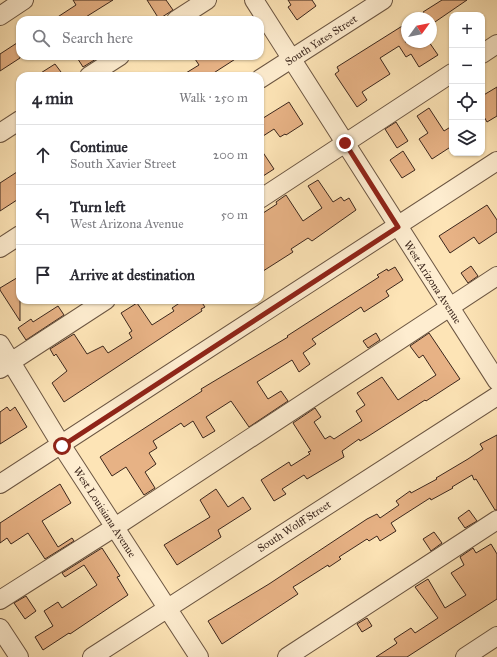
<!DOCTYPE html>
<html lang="en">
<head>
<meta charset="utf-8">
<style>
  body { margin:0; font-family:"IM FELL Great Primer",serif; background:#f2f2f3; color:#2b2b33 }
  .controls { position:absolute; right:12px; top:12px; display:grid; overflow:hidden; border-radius:8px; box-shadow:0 1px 3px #0004 }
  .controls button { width:36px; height:36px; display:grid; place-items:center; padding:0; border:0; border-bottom:1px solid #e1e1e2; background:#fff; color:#2b2b33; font:20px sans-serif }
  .compass { position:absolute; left:401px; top:12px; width:36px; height:36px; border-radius:50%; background:#fff; box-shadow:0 1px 3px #0004; rotate:57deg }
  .stop { position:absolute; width:12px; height:12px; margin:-9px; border:3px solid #8f2418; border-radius:50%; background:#fff }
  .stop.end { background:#8f2418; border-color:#fff; box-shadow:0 1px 4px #0008 }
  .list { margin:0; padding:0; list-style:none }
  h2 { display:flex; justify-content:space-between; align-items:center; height:52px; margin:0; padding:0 16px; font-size:17px }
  h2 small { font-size:13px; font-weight:400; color:#7c7c81 }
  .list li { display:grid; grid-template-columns:26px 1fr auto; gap:12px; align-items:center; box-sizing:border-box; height:60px; padding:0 16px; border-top:1px solid #e1e1e2 }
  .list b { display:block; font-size:15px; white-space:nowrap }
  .list p { margin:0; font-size:13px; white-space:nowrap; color:#7c7c81 }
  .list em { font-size:13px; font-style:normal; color:#7c7c81 }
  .icon { flex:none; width:22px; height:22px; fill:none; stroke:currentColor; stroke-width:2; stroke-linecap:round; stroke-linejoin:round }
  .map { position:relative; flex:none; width:497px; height:657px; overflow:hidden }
  .search { position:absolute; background:#fff; box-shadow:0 1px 3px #0004; left:16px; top:16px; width:248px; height:44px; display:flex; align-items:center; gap:10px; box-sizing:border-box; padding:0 14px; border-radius:12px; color:#7c7c81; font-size:15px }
  .panel { position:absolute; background:#fff; box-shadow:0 1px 3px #0004; left:16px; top:72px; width:248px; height:232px; border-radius:12px }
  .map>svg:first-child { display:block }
  .building { fill:#e7b285; stroke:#3b261c }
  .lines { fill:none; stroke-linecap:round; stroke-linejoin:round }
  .minor-casing { stroke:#6c5642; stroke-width:20 }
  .minor { stroke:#feedd0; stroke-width:18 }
  .route { stroke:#8f2418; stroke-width:5 }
  .labels { text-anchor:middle; stroke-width:3.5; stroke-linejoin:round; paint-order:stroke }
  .street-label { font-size:11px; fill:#3b261c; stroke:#feedd0 }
</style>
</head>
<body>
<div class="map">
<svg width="497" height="657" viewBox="0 0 497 657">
  <rect width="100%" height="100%" fill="#fde4b6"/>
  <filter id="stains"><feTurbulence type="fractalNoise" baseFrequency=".005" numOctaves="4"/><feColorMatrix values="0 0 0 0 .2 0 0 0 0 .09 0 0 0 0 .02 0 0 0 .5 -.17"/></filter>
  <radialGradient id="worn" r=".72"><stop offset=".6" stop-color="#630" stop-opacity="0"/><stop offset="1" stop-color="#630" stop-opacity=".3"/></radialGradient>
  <path class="building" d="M73 0H113L81 20H53L76 5Z
    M147 0H166L173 10 159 19Z
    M288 0H312L316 6 297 20 288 7 291 5Z
    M442 0H467L432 24 431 18H427L423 12Z
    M407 23V40L405 42H429L438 55 419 67 411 54 406 57 399 46 380 58 390 74 362 92 367 100 357 107 335 74 339 71 337 67Z
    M20 41V58L0 71V54Z
    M76 56H101L83 67Z
    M193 56H240L209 76H181L199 65Z
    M55 64 64 76H36Z
    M497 87V116L487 122 482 113V96Z
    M289 102 303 124 286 135 285 134 280 137 274 129 260 138V120Z
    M429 108 444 131 452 126V146L432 159 419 139 428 133 417 116Z
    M396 122 408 141 397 148 385 129Z
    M260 148 274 169 260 178Z
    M403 151 415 170 402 178 390 160Z
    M20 170V198L0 211V183Z
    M318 180 333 202 341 197 344 201 349 198 356 210 312 241 308 238 291 249 293 252 260 273V215L277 204 276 202 286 195 303 221 322 208 308 186Z
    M487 205 497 220V232L479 244 474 237 450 253 439 236Z
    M471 266 478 276 468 283 461 273Z
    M395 267 403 280 386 291 389 296 364 312 361 307 312 339 316 344 303 353 310 364 299 372 292 360 257 382 268 399 281 391 288 401 249 427 231 401 206 417 215 431 203 438 193 421 184 427 181 423 153 441 157 448 149 453 156 464 145 472 155 488 144 495 126 467 112 476 100 457 202 391 201 389 288 337 287 336 379 277 377 275 387 269 388 271Z
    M20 276V321L0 290V288Z
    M184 300H200L205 307 201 309 202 311 64 402 52 383 67 371 56 354 54 356 50 349 74 334 87 354 103 346 108 353 132 338 129 333 132 331 121 313 137 303 152 325 174 311 172 308Z
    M58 306 64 315 26 340 18 328 31 319 33 322Z
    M376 333 380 340 368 348 363 341Z
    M429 333 460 379 426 401 425 400 367 437 360 441 359 439 342 451 344 457 307 479 304 475 282 489 286 494 274 501 261 480 289 462 291 466 310 454 308 452 311 451 293 423 315 408 321 417 314 422 325 439 330 436 334 439 362 421 356 411 365 405 357 393 382 377 398 400 436 375 423 355 419 358 410 346Z
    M7 407 10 411 15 407 27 427 0 444V412Z
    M497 435V510H495L476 479 474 480 472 475 452 487 453 488 431 500 430 498 391 523 396 531 380 541 377 536 369 541 367 539 339 557 341 559 329 567 328 565 298 584 293 587 298 594 222 644 208 621 269 584 367 519 377 514 380 518 399 505 396 501 410 491 411 493 437 479 436 478 468 459 483 449 480 444Z
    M60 484 71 503 42 521 58 547 72 538 74 541 45 559 28 533 11 544 7 538 0 543V523Z
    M216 489 228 507 243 497 251 509 218 530 221 537 177 565 164 545 210 517 200 500Z
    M469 510 477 521 465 528 458 518Z
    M434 532 442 543 431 551 423 539Z
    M491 544 497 554V599L407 657H376L396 644 397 643 394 639 411 628 415 633 438 618 415 587 428 579 445 608 466 595 451 573 464 565 460 557 473 548 476 553Z
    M102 548 120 576 117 577 128 595 70 634 69 633 43 650 35 637 53 626 44 611 58 602 62 608 97 585 84 565 65 577 62 573Z
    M26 596 36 611 25 619 14 603Z
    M367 618 372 626 362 632 357 624Z"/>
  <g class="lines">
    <g class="minor-casing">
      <path id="minor" d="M254 0 497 381
        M0 16 24 0
        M176 20 207 0
        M482 54 497 44
        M89 76 120 56
        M260 79 383 0
        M0 133 20 120
        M260 199 452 73
        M0 248 20 235
        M0 344 62 446 199 657
        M0 369 106 300
        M0 484 497 161
        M0 600 115 527 497 276
        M0 628 19 657
        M92 657 497 396
        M287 657 497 520
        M465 657 497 636"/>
    </g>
    <use href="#minor" class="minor"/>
  </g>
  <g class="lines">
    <path class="route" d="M62 446 398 227 345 143"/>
  </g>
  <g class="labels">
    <g class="street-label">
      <text transform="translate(321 40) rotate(-33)" y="4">South Yates Street</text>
      <text transform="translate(433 282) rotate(57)" y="4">West Arizona Avenue</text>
      <text transform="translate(105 512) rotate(57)" y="4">West Louisiana Avenue</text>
      <text transform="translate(294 526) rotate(-33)" y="4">South Wolff Street</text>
    </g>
  </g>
  <rect width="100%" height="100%" filter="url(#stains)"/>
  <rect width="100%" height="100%" fill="url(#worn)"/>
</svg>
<div class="controls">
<button>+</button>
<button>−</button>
<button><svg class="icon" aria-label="locate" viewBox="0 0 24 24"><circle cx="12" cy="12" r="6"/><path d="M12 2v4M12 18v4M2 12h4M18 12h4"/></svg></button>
<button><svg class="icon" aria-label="layers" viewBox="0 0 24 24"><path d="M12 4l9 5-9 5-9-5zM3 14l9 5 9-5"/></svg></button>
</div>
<svg class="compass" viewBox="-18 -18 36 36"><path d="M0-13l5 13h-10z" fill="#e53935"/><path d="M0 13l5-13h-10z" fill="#7c7c81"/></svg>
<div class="stop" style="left:62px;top:446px"></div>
<div class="stop end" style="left:345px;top:143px"></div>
<div class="search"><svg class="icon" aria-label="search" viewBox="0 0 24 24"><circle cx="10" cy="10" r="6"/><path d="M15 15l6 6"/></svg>Search here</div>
<section class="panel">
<h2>4 min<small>Walk · 250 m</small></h2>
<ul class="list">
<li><svg class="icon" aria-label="ahead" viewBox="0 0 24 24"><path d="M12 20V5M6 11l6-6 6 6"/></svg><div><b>Continue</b><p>South Xavier Street</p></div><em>200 m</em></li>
<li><svg class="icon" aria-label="left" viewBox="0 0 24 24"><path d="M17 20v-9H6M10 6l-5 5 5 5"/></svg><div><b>Turn left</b><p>West Arizona Avenue</p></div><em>50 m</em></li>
<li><svg class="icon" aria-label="arrive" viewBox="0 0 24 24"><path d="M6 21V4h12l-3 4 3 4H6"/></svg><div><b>Arrive at destination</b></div></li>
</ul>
</section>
</div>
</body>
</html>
